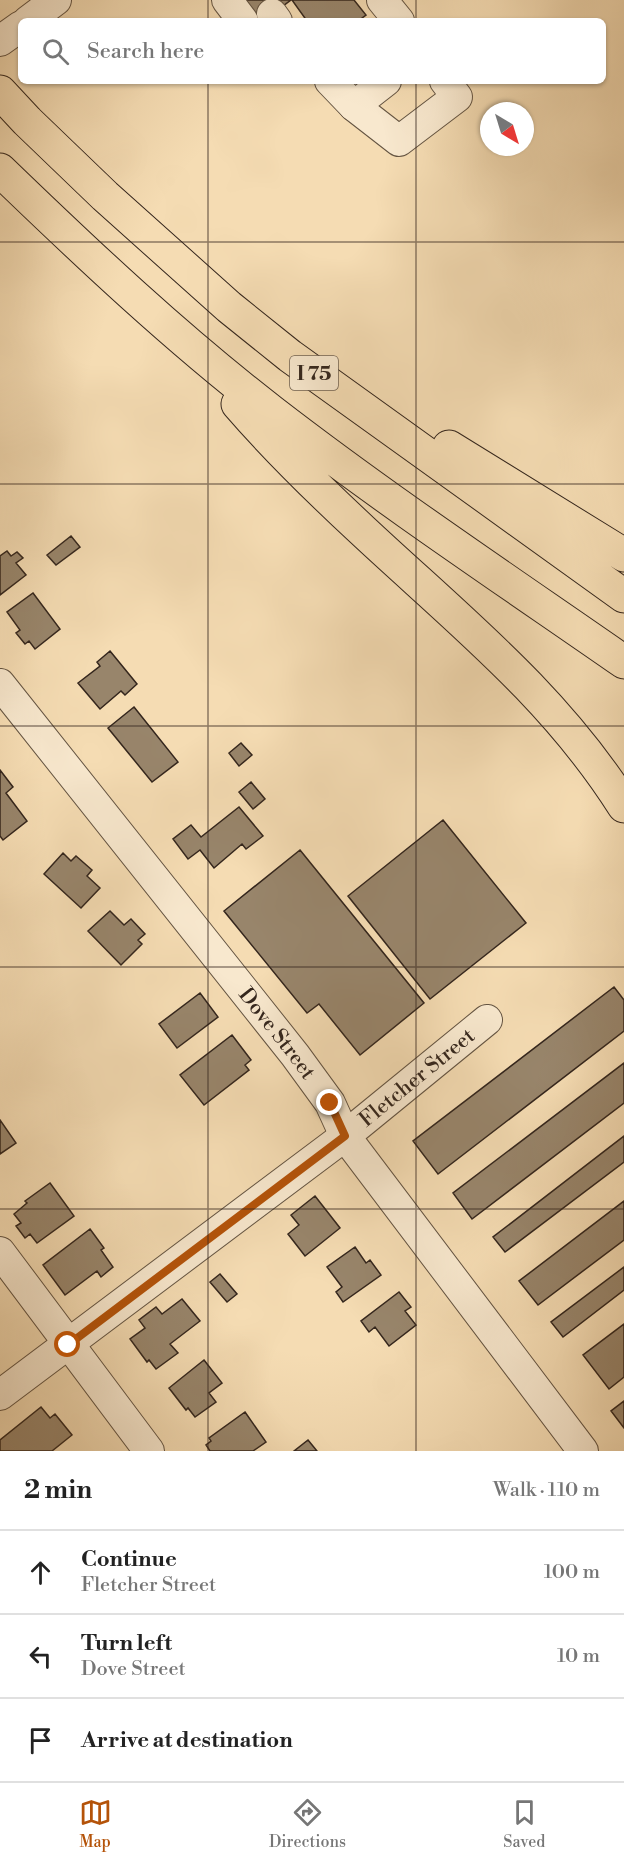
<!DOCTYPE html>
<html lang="en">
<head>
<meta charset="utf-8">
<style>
  body { margin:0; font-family:"Libre Bodoni",serif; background:#f6f6f6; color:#222 }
  .compass { position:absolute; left:480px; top:102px; width:54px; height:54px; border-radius:50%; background:#fff; box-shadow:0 2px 4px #0004; rotate:142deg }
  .stop { position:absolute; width:18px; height:18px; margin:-14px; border:4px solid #b45309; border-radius:50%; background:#fff }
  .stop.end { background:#b45309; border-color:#fff; box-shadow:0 2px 6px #0008 }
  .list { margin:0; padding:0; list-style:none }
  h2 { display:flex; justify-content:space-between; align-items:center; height:78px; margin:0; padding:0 24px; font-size:26px }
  h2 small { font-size:20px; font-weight:400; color:#767676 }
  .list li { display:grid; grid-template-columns:39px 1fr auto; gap:18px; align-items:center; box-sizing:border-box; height:84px; padding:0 24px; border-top:2px solid #e0e0e0 }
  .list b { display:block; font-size:22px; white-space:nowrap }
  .list p { margin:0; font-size:20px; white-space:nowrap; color:#767676 }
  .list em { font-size:20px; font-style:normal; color:#767676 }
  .icon { flex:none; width:33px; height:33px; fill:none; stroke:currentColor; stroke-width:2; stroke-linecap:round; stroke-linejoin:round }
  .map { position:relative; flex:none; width:624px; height:1451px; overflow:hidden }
  .search { position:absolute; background:#fff; box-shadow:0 2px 4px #0004; left:18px; right:18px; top:18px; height:66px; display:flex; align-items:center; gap:15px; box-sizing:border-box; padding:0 21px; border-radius:9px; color:#767676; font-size:22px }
  .sheet { height:330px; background:#fff }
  nav { display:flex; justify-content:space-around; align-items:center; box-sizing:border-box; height:84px; border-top:2px solid #e0e0e0; background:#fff; font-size:16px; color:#767676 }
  nav a { display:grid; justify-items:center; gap:3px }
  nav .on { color:#b45309 }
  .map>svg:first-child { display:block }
  .building { fill:#98856b; stroke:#34261d; stroke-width:1.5 }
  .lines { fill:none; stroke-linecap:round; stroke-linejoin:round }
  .minor-casing { stroke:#645442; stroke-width:32 }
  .highway-casing { stroke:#34261d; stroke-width:35 }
  .minor { stroke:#f8e8ce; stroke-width:30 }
  .highway { stroke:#f5dcb3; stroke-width:33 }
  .route { stroke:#b45309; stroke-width:8 }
  .grid { fill:none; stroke:#34261d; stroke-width:1.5; stroke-opacity:0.55 }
  .labels { text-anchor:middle; stroke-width:4.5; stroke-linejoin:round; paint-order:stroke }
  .shield { fill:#f8e8ce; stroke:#6f6052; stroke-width:1.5 }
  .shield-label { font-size:20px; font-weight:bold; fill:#34261d }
  .street-label { font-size:21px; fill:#34261d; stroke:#f8e8ce }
</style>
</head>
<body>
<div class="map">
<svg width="624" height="1451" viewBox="0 0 624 1451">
  <rect width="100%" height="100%" fill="#f5dcb3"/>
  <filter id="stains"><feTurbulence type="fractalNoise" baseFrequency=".00333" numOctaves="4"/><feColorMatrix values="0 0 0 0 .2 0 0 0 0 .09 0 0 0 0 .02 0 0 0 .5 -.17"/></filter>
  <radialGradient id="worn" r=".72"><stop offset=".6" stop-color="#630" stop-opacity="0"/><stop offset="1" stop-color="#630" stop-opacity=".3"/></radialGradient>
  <path class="building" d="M242 0H291L263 21H258Z
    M292 0H354L366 15 358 21H307Z
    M71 536 80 547 56 565 47 555Z
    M7 551 11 556 17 552 23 558 16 563 26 575 0 595V556Z
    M33 593 60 629 35 649 29 641 25 644 16 633 20 630 7 612Z
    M110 651 137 684 125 695 121 691 100 709 78 683 100 666 97 662Z
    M134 707 178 762 152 782 108 728Z
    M241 743 252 755 239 766 229 753Z
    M0 770 13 787 6 793 27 821 3 840 0 836Z
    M251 782 265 799 253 809 239 792Z
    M239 807 263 836 246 849 242 844 214 868 200 850 188 859 173 839 191 825 201 837Z
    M443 820 526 923 430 999 348 896Z
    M300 850 424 1003 360 1055 319 1004 307 1013 224 911Z
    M63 853 71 861 76 856 92 870 87 876 100 888 81 908 44 874Z
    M110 911 124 925 131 919 145 934 138 940 142 944 121 965 88 931Z
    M614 987 624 1000V1031L438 1174 413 1141Z
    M200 993 218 1017 177 1048 159 1024Z
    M232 1035 251 1060 245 1065 249 1070 204 1105 180 1075Z
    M624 1063V1103L472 1219 453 1193Z
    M0 1120 16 1143 0 1154Z
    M624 1136V1162L505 1252 493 1237Z
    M50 1183 74 1216 37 1243 30 1234 25 1238 16 1226 21 1223 14 1214 27 1203 25 1201Z
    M315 1196 340 1228 305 1256 288 1234 299 1225 291 1215Z
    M624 1201V1240L538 1305 519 1281Z
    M90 1229 104 1248 101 1250 113 1267 101 1277 97 1271 65 1295 43 1265Z
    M355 1247 366 1263 370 1260 381 1275 343 1302 336 1292 342 1287 327 1267Z
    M624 1267V1290L563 1337 551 1322Z
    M220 1274 237 1294 227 1302 210 1282Z
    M399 1292 411 1307 405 1311 416 1325 389 1346 375 1327 369 1332 361 1321Z
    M182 1299 200 1321 170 1344 178 1353 156 1369 149 1360 147 1362 130 1339 145 1328 139 1320 156 1307 162 1314Z
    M624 1324V1377L609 1389 583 1355Z
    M204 1360 222 1383 209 1393 216 1402 195 1417 188 1408 186 1410 169 1388Z
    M624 1401V1428L611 1411Z
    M41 1407 50 1418 55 1414 72 1435 52 1451H0V1440Z
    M245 1412 266 1442 253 1451H210L206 1445 211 1441 209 1438Z
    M308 1440 317 1451H294Z"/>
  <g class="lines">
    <g class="minor-casing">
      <g id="minor">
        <path d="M227 0 243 21"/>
        <path d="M382 0 399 21"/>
        <path d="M272 14 277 21"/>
        <path d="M28 21 56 0"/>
        <path d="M0 41 21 26"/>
        <path d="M330 81 354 106 399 141 457 97 445 81"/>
        <path d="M354 106 386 81"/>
        <path id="s1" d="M0 684 295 1055 330 1103 345 1136 583 1451"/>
        <path d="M0 1252 149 1451"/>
        <path id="s2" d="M0 1395 345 1136 487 1020"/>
      </g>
    </g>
    <g class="highway-casing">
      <path id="highway" d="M0 92 27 121 105 196 229 307 290 356 624 596
        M0 170C87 254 176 338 272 412 386 500 506 580 624 662
        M238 404C276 448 319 490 362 530 456 618 554 695 624 806
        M449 447 624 555"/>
    </g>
    <use href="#minor" class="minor"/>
    <use href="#highway" class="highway"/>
  </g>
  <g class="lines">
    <path class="route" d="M68 1345 345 1136 330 1103"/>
  </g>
  <path class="grid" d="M208 0V21M416 0V21M208 81V1451M416 81V1451M0 242H624M0 484H624M0 726H624M0 967H624M0 1209H624"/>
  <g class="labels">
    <rect class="shield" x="290" y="356" width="48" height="34" rx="4.5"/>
    <g class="shield-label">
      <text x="314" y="380">I 75</text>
    </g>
    <g class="street-label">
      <text dy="7" stroke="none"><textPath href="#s1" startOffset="446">Dove Street</textPath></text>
      <text dy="7" stroke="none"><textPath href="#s2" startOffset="524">Fletcher Street</textPath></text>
    </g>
  </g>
  <rect width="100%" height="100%" filter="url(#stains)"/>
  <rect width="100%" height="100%" fill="url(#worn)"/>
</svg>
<svg class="compass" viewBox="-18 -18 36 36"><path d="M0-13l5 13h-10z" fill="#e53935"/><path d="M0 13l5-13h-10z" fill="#767676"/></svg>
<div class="stop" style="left:68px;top:1345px"></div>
<div class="stop end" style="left:330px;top:1103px"></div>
<div class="search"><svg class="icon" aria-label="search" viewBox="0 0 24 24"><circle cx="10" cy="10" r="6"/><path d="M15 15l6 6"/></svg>Search here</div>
</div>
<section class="sheet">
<h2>2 min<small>Walk · 110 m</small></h2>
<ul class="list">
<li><svg class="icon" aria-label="ahead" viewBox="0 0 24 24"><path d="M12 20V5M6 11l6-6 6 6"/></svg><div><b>Continue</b><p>Fletcher Street</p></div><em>100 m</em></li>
<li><svg class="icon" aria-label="left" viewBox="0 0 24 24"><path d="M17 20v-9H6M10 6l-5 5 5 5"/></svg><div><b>Turn left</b><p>Dove Street</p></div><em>10 m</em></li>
<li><svg class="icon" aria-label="arrive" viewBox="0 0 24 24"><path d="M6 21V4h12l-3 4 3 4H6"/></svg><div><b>Arrive at destination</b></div></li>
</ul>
</section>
<nav>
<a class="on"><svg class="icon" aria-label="map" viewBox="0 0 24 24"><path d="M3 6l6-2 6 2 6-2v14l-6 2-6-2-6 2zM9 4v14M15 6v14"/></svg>Map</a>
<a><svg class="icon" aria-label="directions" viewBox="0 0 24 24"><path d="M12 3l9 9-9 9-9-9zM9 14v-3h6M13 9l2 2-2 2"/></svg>Directions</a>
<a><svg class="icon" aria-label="saved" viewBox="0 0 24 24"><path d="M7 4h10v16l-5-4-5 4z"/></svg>Saved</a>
</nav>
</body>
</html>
